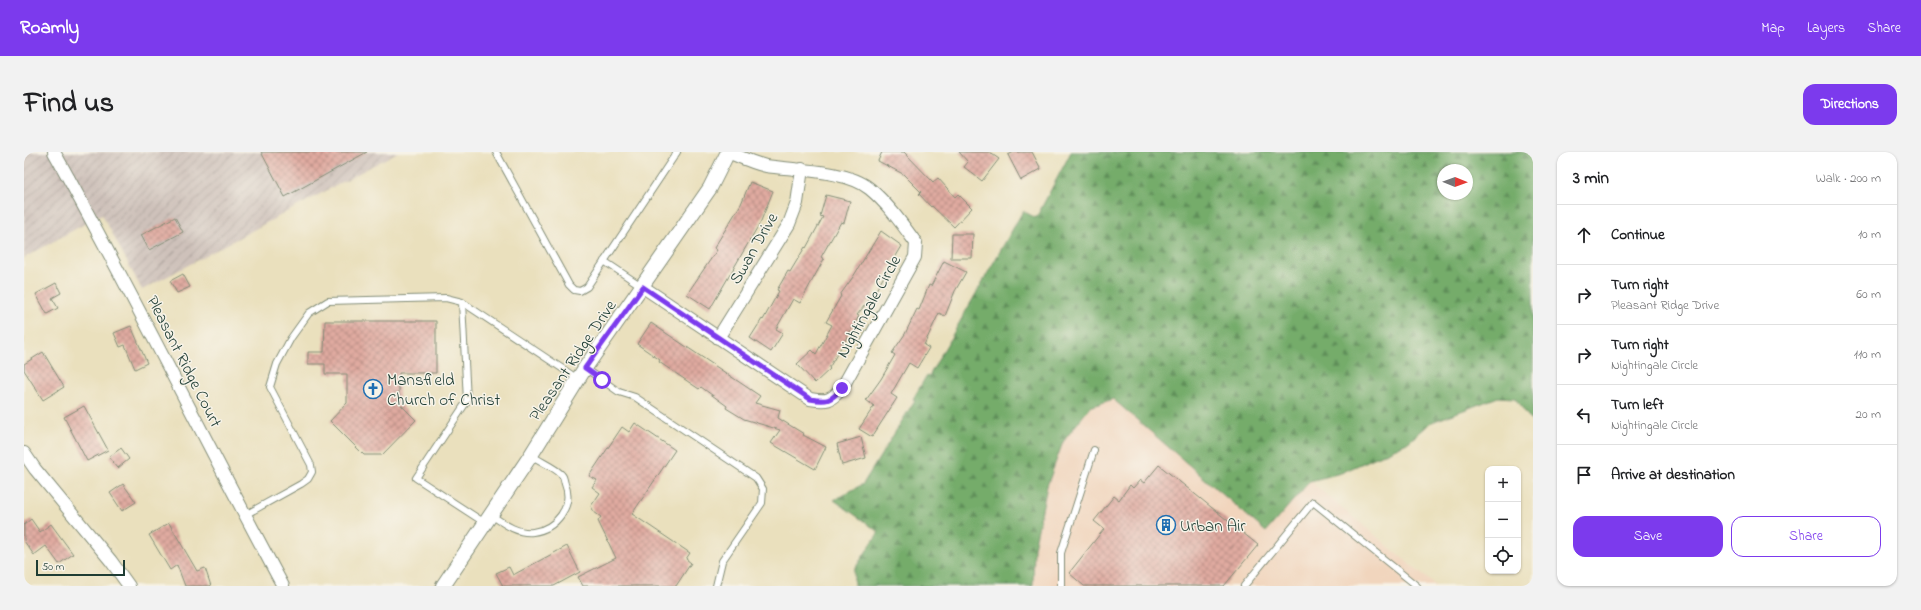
<!DOCTYPE html>
<html lang="en">
<head>
<meta charset="utf-8">
<style>
  body { margin:0; font-family:"Indie Flower",sans-serif; background:#f2f2f2; color:#202124 }
  .controls { position:absolute; right:12px; bottom:12px; display:grid; overflow:hidden; border-radius:8px; box-shadow:0 1px 3px #0004 }
  .controls button { width:36px; height:36px; display:grid; place-items:center; padding:0; border:0; border-bottom:1px solid #e0e0e0; background:#fff; color:#202124; font:20px sans-serif }
  .compass { position:absolute; left:1413px; top:12px; width:36px; height:36px; border-radius:50%; background:#fff; box-shadow:0 1px 3px #0004; rotate:91deg }
  .scale { position:absolute; left:12px; bottom:10px; width:89px; box-sizing:border-box; padding-left:4px; border:2px solid #1f3d34; border-top:0; font-size:11px; line-height:14px; white-space:nowrap; color:#1f3d34; -webkit-text-stroke:3px #f7f3e8; paint-order:stroke }
  .stop { position:absolute; width:12px; height:12px; margin:-9px; border:3px solid #7c3aed; border-radius:50%; background:#fff }
  .stop.end { background:#7c3aed; border-color:#fff; box-shadow:0 1px 4px #0008 }
  .list { margin:0; padding:0; list-style:none }
  h2 { display:flex; justify-content:space-between; align-items:center; height:52px; margin:0; padding:0 16px; font-size:17px }
  h2 small { font-size:13px; font-weight:400; color:#757577 }
  .list li { display:grid; grid-template-columns:26px 1fr auto; gap:12px; align-items:center; box-sizing:border-box; height:60px; padding:0 16px; border-top:1px solid #e0e0e0 }
  .list b { display:block; font-size:15px; white-space:nowrap }
  .list p { margin:0; font-size:13px; white-space:nowrap; color:#757577 }
  .list em { font-size:13px; font-style:normal; color:#757577 }
  .actions { display:flex; gap:8px; padding:12px 16px }
  .actions a { flex:1; padding:9px 0; border:1px solid #7c3aed; border-radius:12px; text-align:center; font-size:14px; color:#7c3aed }
  .actions .main { background:#7c3aed; color:#fff }
  .icon { flex:none; width:22px; height:22px; fill:none; stroke:currentColor; stroke-width:2; stroke-linecap:round; stroke-linejoin:round }
  .map { position:relative; flex:none; width:1509px; height:434px; overflow:hidden; border-radius:12px }
  header { display:flex; align-items:center; gap:24px; box-sizing:border-box; height:56px; padding:0 20px; background:#7c3aed; color:#fff }
  header strong { font-size:19px }
  nav { display:flex; gap:22px; margin-inline-start:auto; font-size:14px }
  .intro { display:flex; align-items:center; justify-content:space-between; box-sizing:border-box; height:96px; padding:0 24px }
  h1 { margin:0; font-size:28px }
  .button { padding:10px 18px; border-radius:12px; background:#7c3aed; color:#fff; font-size:14px; font-weight:700 }
  main { display:flex; gap:24px; padding:0 24px }
  aside { flex:1; background:#fff; border-radius:12px; box-shadow:0 1px 3px #0004 }
  .map>svg:first-child { display:block }
  .built { fill:#f1d5bd }
  .industrial { fill:url(#industrial-furrows) }
  .forest { fill:url(#forest-firs); stroke:#4a7450; fill-rule:evenodd }
  .building { fill:url(#building-cross-hatch) }
  .lines { fill:none; stroke-linecap:round; stroke-linejoin:round }
  .service-casing { stroke:#848e78; stroke-width:8 }
  .minor-casing { stroke:#848e78; stroke-width:14 }
  .tertiary-casing { stroke:#848e78; stroke-width:16 }
  .service { stroke:#fff; stroke-width:6 }
  .minor { stroke:#fff; stroke-width:12 }
  .tertiary { stroke:#fff; stroke-width:14 }
  .route { stroke:#7c3aed; stroke-width:5 }
  .labels { text-anchor:middle; stroke-width:3; stroke-linejoin:round; paint-order:stroke }
  .street-label { font-size:17px; fill:#1f3d34; stroke:#f7f3e8 }
  .poi-label { font-size:17px; fill:#1f3d34; stroke:#f7f3e8; text-anchor:start }
</style>
</head>
<body>
<header>
<strong>Roamly</strong>
<nav><a>Map</a><a>Layers</a><a>Share</a></nav>
</header>
<div class="intro"><h1>Find us</h1><a class="button">Directions</a></div>
<main>
<div class="map">
<svg width="1509" height="434" viewBox="0 0 1509 434">
  <defs>
    <pattern id="industrial-furrows" width="10" height="10" patternUnits="userSpaceOnUse"><rect width="10" height="10" fill="#cec1ba"/><path d="M-1 1l2-2M0 10L10 0M9 11l2-2" fill="none" stroke="#a79e98"/></pattern>
    <pattern id="forest-firs" width="22" height="20" patternUnits="userSpaceOnUse"><rect width="22" height="20" fill="#74ac6b"/><path d="M5 1l3.5 6h-7zM16 11l3.5 6h-7z" fill="#5f8d59"/></pattern>
    <pattern id="building-cross-hatch" width="8" height="8" patternUnits="userSpaceOnUse"><rect width="8" height="8" fill="#e0aaa0"/><path d="M0 0l8 8M0 8l8-8" fill="none" stroke="#b58c83"/></pattern>
  </defs>
  <rect width="100%" height="100%" fill="#f7f3e8"/>
  <filter id="ink" filterUnits="userSpaceOnUse"><feTurbulence type="fractalNoise" baseFrequency=".025" numOctaves="2"/><feDisplacementMap in="SourceGraphic" scale="8" xChannelSelector="R" yChannelSelector="G"/><feConvolveMatrix kernelMatrix="1 2 1 2 8 2 1 2 1" color-interpolation-filters="sRGB"/></filter>
  <filter id="wash" filterUnits="userSpaceOnUse"><feTurbulence type="fractalNoise" baseFrequency=".012" numOctaves="4" result="noise"/><feDisplacementMap in="SourceGraphic" scale="16" xChannelSelector="R" yChannelSelector="G"/><feGaussianBlur stdDeviation="0.9" result="paint"/><feColorMatrix in="noise" values="0 0 0 0 0 0 0 0 0 0 0 0 0 0 0 0 0 1.4 0 .05"/><feComposite in="paint" operator="in"/></filter>
  <g filter="url(#wash)">
    <rect width="100%" height="100%" fill="#eae0bd"/>
    <path class="built" d="M1090 247 1242 380 1286 329 1412 434H1009L1010 396 1023 334 1039 290 1066 255Z"/>
    <path class="industrial" d="M0 0H374L118 138 78 62 0 106Z"/>
    <path class="forest" d="M1047 0H1509V271L1491 246 1474 245 1408 270 1383 291 1317 321 1286 329 1242 380 1089 247 1066 255 1039 290 1023 334 1010 396 1009 434H830V418L855 380 810 348 839 332 891 248 889 247 903 223 905 224 999 59 1012 66ZM1419 18H1443V42H1419Z"/>
    <g id="blocks">
      <path class="building" d="M237 0H343L261 45Z
        M858 0H880L909 30 914 26 931 45 934 42 948 56 930 75 908 54 907 55 895 42 897 40 879 22 854 9Z
        M935 0H965L975 7 958 29 940 15 944 10Z
        M990 0H1008L1017 17 997 28 984 3Z
        M726 30 749 39 737 69 686 157 663 142 693 98 690 96 717 52Z
        M802 43 826 49 820 71 817 70 797 105 800 107 776 151 769 147 752 177 759 181 747 200 726 186 738 167 739 168 755 139 753 138 764 119 766 120 781 95 782 96 799 65 796 64Z
        M151 65 159 80 125 98 117 83Z
        M857 79 878 94 849 143 833 163 835 164 805 216 806 217 791 231 773 212 788 198 792 202 808 173 802 170 817 144 816 143 829 125Z
        M928 82H949L948 106H927Z
        M920 109 942 120 931 139 921 164 915 161 900 193 905 196 893 216 885 211 867 242 873 246 848 285 835 277 850 254 842 248 857 227 871 203 868 201 881 182 893 157 895 158 905 133 907 134Z
        M159 122 166 135 153 141 146 129Z
        M32 131 37 141 28 146 34 156 23 162 12 142Z
        M301 169H412V221H375V251L392 268 358 303H340L306 269 323 251V222H301V212H284V200H300Z
        M627 171 736 244 731 251 756 258 754 266 780 282 779 283 802 295 791 317 747 291 756 278 720 267 702 256 703 254 677 235 675 237 635 210 636 208 613 192Z
        M107 174 123 211 111 217 101 193 96 195 90 181Z
        M19 200 40 235 19 248 0 218V212Z
        M60 254 84 298 63 309 40 265Z
        M611 271 651 298 608 362 666 401 662 407 667 411 652 434H559L554 425 592 406 574 369 577 365 570 360 567 354 576 341 568 335 573 328 565 324 598 275 605 280Z
        M837 285 842 306 818 313 813 292Z
        M97 296 105 307 94 316 85 305Z
        M1135 313 1234 393 1200 434H1060L1045 421 1080 377 1070 369 1090 344 1095 348 1106 333 1109 336 1116 328 1120 331Z
        M99 332 112 350 98 359 86 341Z
        M7 367 16 380 27 372 49 402 35 412 22 394 10 403 0 389V373Z
        M145 371 173 419 181 416 187 434H161L153 413 146 418 125 383Z
        M543 394 556 420 530 434H479L472 421 485 415 489 423Z"/>
    </g>
  </g>
  <g filter="url(#ink)">
    <use href="#blocks" fill-opacity="0" stroke="#848e78" stroke-width="1"/>
    <g class="lines">
      <g class="service-casing">
        <path id="service" d="M472 0 545 133 550 138 556 139 563 135 653 0
          M580 109 619 135
          M438 150 443 249 392 326 461 371
          M561 216 595 240 611 245 732 326 739 337 738 351 698 409 692 434
          M221 363 277 332 284 327 288 320 287 313 246 235 253 212 267 186 285 161 304 149 422 146 438 150 554 227
          M467 363C479 371 493 382 509 380 532 377 550 354 541 332 540 329 540 325 538 323 532 316 515 309 507 303
          M1037 434V401L1070 298
          M1220 434 1289 350 1393 434"/>
      </g>
      <g class="minor-casing">
        <path id="minor" d="M30 0C110 143 181 290 259 434
          M619 135 786 247C803 250 807 249 818 236L891 105 892 91C878 72 864 52 846 37 824 18 770 18 742 14 729 11 716 5 704 0
          M694 186 765 72 773 51 778 17
          M0 301 11 317 87 409 105 434"/>
      </g>
      <g class="tertiary-casing">
        <path id="tertiary" d="M419 434 507 303 561 216 686 36 704 0"/>
      </g>
      <use href="#service" class="service"/>
      <use href="#minor" class="minor"/>
      <use href="#tertiary" class="tertiary"/>
    </g>
  </g>
  <g class="lines" filter="url(#ink)">
    <path class="route" d="M578 228 561 216 619 135 786 247C803 250 807 249 818 236"/>
  </g>
  <defs>
    <g id="church-ring" transform="scale(1)"><circle r="9.5" fill="#f7f3e8" stroke="#1f6fb2" stroke-width="1.5"/><path d="M-1.2-6h2.4v3.5h3.3v2.4h-3.3V6h-2.4V-.1h-3.3v-2.4h3.3Z" fill="#1f6fb2"/></g>
    <g id="building-ring" transform="scale(1)"><circle r="9.5" fill="#f7f3e8" stroke="#1f6fb2" stroke-width="1.5"/><path d="M-4-6H4V6H1V3H-1V6H-4ZM-2.5-4.3h1.7v1.8h-1.7ZM.8-4.3h1.7v1.8H.8ZM-2.5-1h1.7V.8h-1.7ZM.8-1h1.7V.8H.8Z" fill="#1f6fb2"/></g>
  </defs>
  <g fill-rule="evenodd">
    <use href="#church-ring" x="349" y="237"/>
    <use href="#building-ring" x="1142" y="373"/>
  </g>
  <g class="labels">
    <g class="street-label">
      <text transform="translate(729 96) rotate(-60)" y="6">Swan Drive</text>
      <text transform="translate(844 154) rotate(-61)" y="6">Nightingale Circle</text>
      <text transform="translate(548 208) rotate(-56)" y="6">Pleasant Ridge Drive</text>
      <text transform="translate(161 209) rotate(63)" y="6">Pleasant Ridge Court</text>
    </g>
    <g class="poi-label">
      <text x="363" y="233">Mansfield<tspan x="363" dy="20">Church of Christ</tspan></text>
      <text x="1156" y="379">Urban Air</text>
    </g>
  </g>
</svg>
<div class="controls">
<button>+</button>
<button>−</button>
<button><svg class="icon" aria-label="locate" viewBox="0 0 24 24"><circle cx="12" cy="12" r="6"/><path d="M12 2v4M12 18v4M2 12h4M18 12h4"/></svg></button>
</div>
<svg class="compass" viewBox="-18 -18 36 36"><path d="M0-13l5 13h-10z" fill="#e53935"/><path d="M0 13l5-13h-10z" fill="#757577"/></svg>
<div class="scale">50 m</div>
<div class="stop" style="left:578px;top:228px"></div>
<div class="stop end" style="left:818px;top:236px"></div>
</div>
<aside>
<h2>3 min<small>Walk · 200 m</small></h2>
<ul class="list">
<li><svg class="icon" aria-label="ahead" viewBox="0 0 24 24"><path d="M12 20V5M6 11l6-6 6 6"/></svg><div><b>Continue</b></div><em>10 m</em></li>
<li><svg class="icon" aria-label="right" viewBox="0 0 24 24"><path d="M7 20v-9h11M14 6l5 5-5 5"/></svg><div><b>Turn right</b><p>Pleasant Ridge Drive</p></div><em>60 m</em></li>
<li><svg class="icon" aria-label="right" viewBox="0 0 24 24"><path d="M7 20v-9h11M14 6l5 5-5 5"/></svg><div><b>Turn right</b><p>Nightingale Circle</p></div><em>110 m</em></li>
<li><svg class="icon" aria-label="left" viewBox="0 0 24 24"><path d="M17 20v-9H6M10 6l-5 5 5 5"/></svg><div><b>Turn left</b><p>Nightingale Circle</p></div><em>20 m</em></li>
<li><svg class="icon" aria-label="arrive" viewBox="0 0 24 24"><path d="M6 21V4h12l-3 4 3 4H6"/></svg><div><b>Arrive at destination</b></div></li>
</ul>
<div class="actions"><a class="main">Save</a><a>Share</a></div>
</aside>
</main>
</body>
</html>
